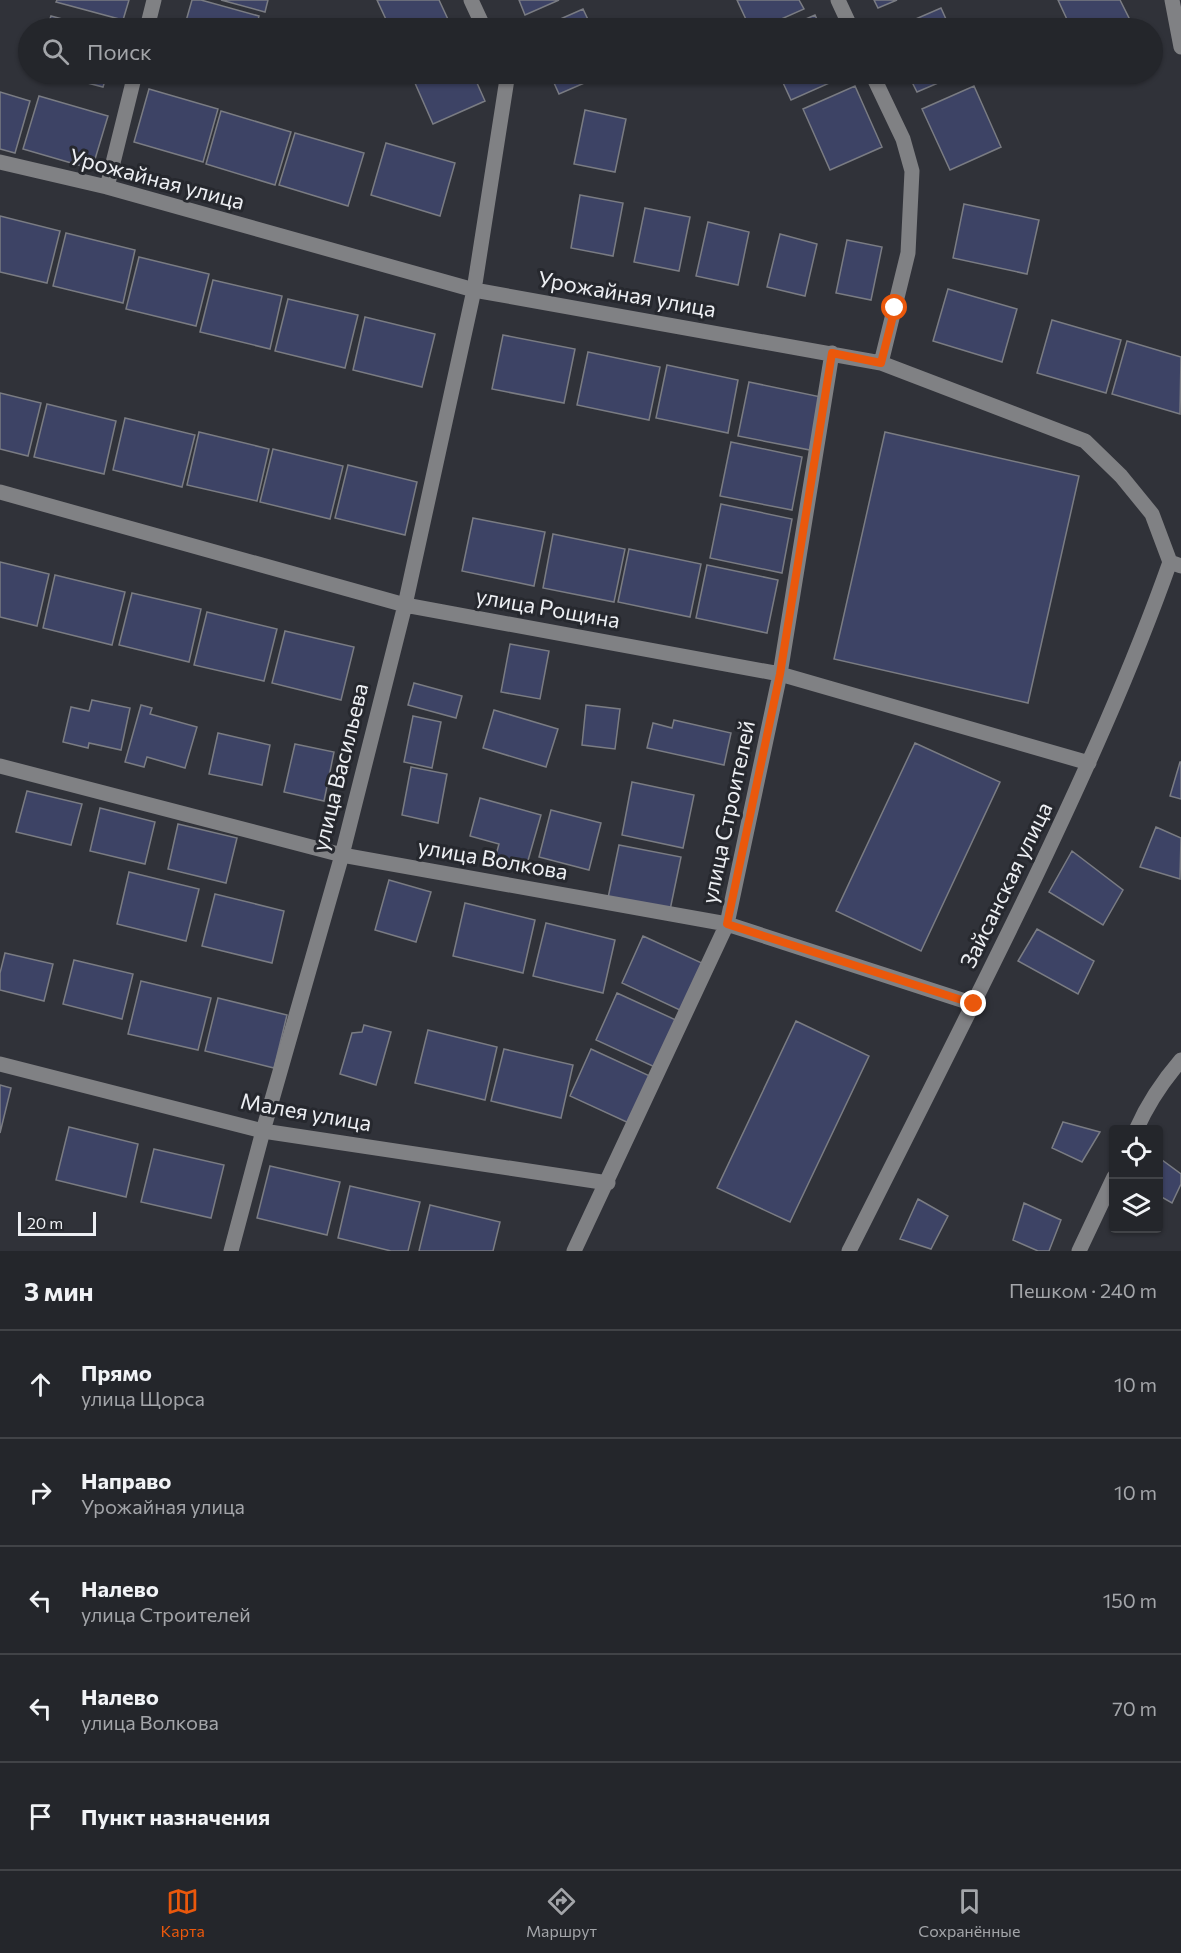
<!DOCTYPE html>
<html lang="ru">
<head>
<meta charset="utf-8">
<style>
  body { margin:0; font-family:Commissioner,sans-serif; background:#303237; color:#f1f3f6 }
  .controls { position:absolute; right:18px; bottom:18px; display:grid; overflow:hidden; border-radius:6px; box-shadow:0 2px 4px #0004 }
  .controls button { width:54px; height:54px; display:grid; place-items:center; padding:0; border:0; border-bottom:2px solid #414347; background:#24262b; color:#f1f3f6; font:30px sans-serif }
  .scale { position:absolute; left:18px; bottom:15px; width:78px; box-sizing:border-box; padding-left:6px; border:3px solid #edeff3; border-top:0; font-size:16px; line-height:21px; white-space:nowrap; color:#edeff3; -webkit-text-stroke:4px #26282e; paint-order:stroke }
  .stop { position:absolute; width:18px; height:18px; margin:-14px; border:4px solid #ea580c; border-radius:50%; background:#fff }
  .stop.end { background:#ea580c; border-color:#fff; box-shadow:0 2px 6px #0008 }
  .list { margin:0; padding:0; list-style:none }
  h2 { display:flex; justify-content:space-between; align-items:center; height:78px; margin:0; padding:0 24px; font-size:26px }
  h2 small { font-size:20px; font-weight:400; color:#a3a5a9 }
  .list li { display:grid; grid-template-columns:39px 1fr auto; gap:18px; align-items:center; box-sizing:border-box; height:108px; padding:0 24px; border-top:2px solid #414347 }
  .list b { display:block; font-size:22px; white-space:nowrap }
  .list p { margin:0; font-size:20px; white-space:nowrap; color:#a3a5a9 }
  .list em { font-size:20px; font-style:normal; color:#a3a5a9 }
  .icon { flex:none; width:33px; height:33px; fill:none; stroke:currentColor; stroke-width:2; stroke-linecap:round; stroke-linejoin:round }
  .map { position:relative; flex:none; width:1181px; height:1251px; overflow:hidden }
  .search { position:absolute; background:#24262b; box-shadow:0 2px 4px #0004; left:18px; right:18px; top:18px; height:66px; display:flex; align-items:center; gap:15px; box-sizing:border-box; padding:0 21px; border-radius:33px; color:#a3a5a9; font-size:22px }
  .sheet { height:618px; background:#24262b }
  nav { display:flex; justify-content:space-around; align-items:center; box-sizing:border-box; height:84px; border-top:2px solid #414347; background:#24262b; font-size:16px; color:#a3a5a9 }
  nav a { display:grid; justify-items:center; gap:3px }
  nav .on { color:#ea580c }
  .map>svg:first-child { display:block }
  .building { fill:#3d4365; stroke:#7a7c83; stroke-width:1.5 }
  .lines { fill:none; stroke-linecap:round; stroke-linejoin:round }
  .minor { stroke:#808184; stroke-width:15 }
  .route { stroke:#ea580c; stroke-width:8 }
  .labels { text-anchor:middle; stroke-width:6; stroke-linejoin:round; paint-order:stroke }
  .street-label { font-size:22px; fill:#edeff3; stroke:#26282e }
</style>
</head>
<body>
<div class="map">
<svg width="1181" height="1251" viewBox="0 0 1181 1251">
  <rect width="100%" height="100%" fill="#303239"/>
  <path class="building" d="M57 0H129L123 20 56 2Z
    M192 0H201L259 16 256 28H184Z
    M221 0H268L265 12Z
    M377 0H439L452 28H390Z
    M519 0H559L525 15Z
    M737 0H799L804 9 761 28H750Z
    M874 0H897L878 8Z
    M1058 0H1120L1129 18 1106 28H1071Z
    M941 8 950 28H895Z
    M583 9 592 28H540Z
    M815 15 821 28H785Z
    M51 16 96 28H47Z
    M53 74H107L103 87Z
    M411 74H473L485 101 433 124Z
    M550 74H605L559 94Z
    M779 74H841L843 77 791 100Z
    M908 74H959L917 92Z
    M855 86 882 147 830 170 803 109Z
    M974 86 1001 147 950 170 922 109Z
    M149 89 218 109 203 162 134 142Z
    M0 92 30 101 15 153 0 149Z
    M39 96 108 116 92 169 23 149Z
    M585 110 626 119 615 172 574 164Z
    M221 111 291 132 275 185 206 164Z
    M295 133 364 153 348 206 279 185Z
    M386 143 455 163 440 216 371 195Z
    M580 195 623 203 613 256 571 248Z
    M964 204 1039 220 1027 274 953 258Z
    M645 208 690 217 679 271 634 262Z
    M0 216 60 231 47 283 0 272Z
    M708 222 749 232 738 285 696 276Z
    M66 233 135 250 123 303 53 286Z
    M780 234 817 244 805 296 767 287Z
    M847 240 882 247 871 300 836 293Z
    M139 257 209 274 196 326 126 309Z
    M213 280 282 296 270 349 200 332Z
    M948 289 1017 309 1002 362 933 341Z
    M288 299 358 315 345 368 275 351Z
    M365 317 435 334 422 387 353 370Z
    M1052 320 1121 340 1106 393 1037 373Z
    M503 335 575 349 564 403 492 389Z
    M1127 341 1181 357 1180 414 1112 394Z
    M588 352 660 367 649 420 577 405Z
    M667 365 738 380 728 433 656 418Z
    M749 382 821 397 810 450 738 436Z
    M0 393 41 403 28 456 0 449Z
    M47 404 116 421 104 474 34 457Z
    M125 418 195 435 182 487 113 470Z
    M199 432 269 449 257 501 187 485Z
    M885 432 1079 476 1028 703 834 659Z
    M731 442 802 457 792 510 720 496Z
    M273 449 343 466 330 519 260 502Z
    M348 465 417 482 405 535 335 518Z
    M721 504 792 519 782 573 710 558Z
    M473 518 545 532 534 586 462 571Z
    M553 534 625 549 614 602 543 588Z
    M629 549 701 564 690 617 618 602Z
    M0 562 49 574 37 626 0 617Z
    M707 565 778 580 767 633 696 618Z
    M55 575 125 592 112 645 43 628Z
    M132 593 201 609 189 662 119 645Z
    M207 612 277 629 264 681 194 665Z
    M285 631 354 647 341 700 272 683Z
    M510 644 549 651 540 699 501 692Z
    M414 683 462 696 456 718 408 705Z
    M92 700 130 708 121 750 89 743 88 748 63 742 71 707 89 711Z
    M141 705 152 708 150 714 197 727 185 768 147 757 144 767 125 762Z
    M586 705 620 709 615 749 582 745Z
    M494 710 558 729 546 767 483 748Z
    M413 716 441 722 432 768 404 762Z
    M674 720 731 733 724 765 647 748 653 723 672 728Z
    M218 733 270 745 262 785 209 774Z
    M915 743 1000 782 921 951 836 911Z
    M295 744 334 752 324 801 284 792Z
    M1180 762H1181V799L1170 796Z
    M411 767 447 774 438 823 402 815Z
    M632 782 694 795 683 848 622 835Z
    M27 791 82 804 71 845 16 832Z
    M480 798 541 815 525 871 494 862 499 844 470 836Z
    M100 808 155 822 145 864 90 851Z
    M551 810 601 823 589 870 539 857Z
    M178 824 237 838 226 883 168 869Z
    M1156 827 1181 838 1180 879 1140 867Z
    M619 845 681 857 670 910 608 898Z
    M1072 851 1123 890 1103 925 1049 892Z
    M129 872 199 889 186 941 117 924Z
    M389 880 431 892 416 942 375 930Z
    M215 894 284 911 272 963 202 946Z
    M465 903 535 920 523 973 453 956Z
    M546 923 615 940 603 993 533 976Z
    M1037 929 1094 961 1078 994 1018 961Z
    M643 936 704 964 682 1011 622 983Z
    M5 953 53 964 44 1001 0 990V973Z
    M74 960 133 974 122 1019 63 1004Z
    M141 981 211 998 198 1050 128 1034Z
    M617 993 678 1021 657 1068 596 1040Z
    M218 998 287 1015 274 1068 205 1051Z
    M796 1021 869 1056 790 1222 717 1188Z
    M364 1025 391 1032 376 1085 340 1074 352 1033 362 1032Z
    M428 1030 497 1047 485 1100 415 1083Z
    M504 1049 573 1065 561 1118 491 1101Z
    M591 1049 652 1077 631 1124 570 1096Z
    M0 1085 11 1088 0 1133Z
    M1063 1122 1100 1132 1082 1162 1052 1148Z
    M69 1127 138 1144 126 1197 56 1180Z
    M154 1149 224 1165 211 1218 141 1202Z
    M1158 1157 1181 1174V1184L1172 1203 1158 1195Z
    M270 1166 340 1182 327 1235 257 1218Z
    M350 1186 420 1202 408 1251H391L338 1238Z
    M918 1199 948 1216 931 1249 900 1239Z
    M1024 1203 1061 1220 1049 1251H1038L1013 1240Z
    M430 1205 500 1222 493 1251H419Z"/>
  <g class="lines">
    <path class="minor" d="M471 0 484 28
      M838 0 851 28
      M1172 0 1181 47
      M147 28 154 0
      M872 74 903 139 912 171 908 253 881 363
      M0 162 107 187 474 290 881 363 1085 441 1121 476 1152 514 1170 562 1181 566
      M107 187 135 74
      M0 492 405 605 780 674 1089 763
      M0 766 342 855 727 924 974 1004
      M0 1064 263 1131 608 1183
      M1136 1130C1148 1103 1162 1082 1181 1060
      M231 1251 263 1131 342 855 405 605 474 290 507 79 505 74
      M574 1251 727 924 780 674 832 353
      M849 1251C911 1128 973 1006 1033 882 1083 777 1131 672 1170 562
      M1079 1251 1114 1177"/>
  </g>
  <g class="lines">
    <path class="route" d="M895 308 881 363 832 353 780 674 727 924 974 1004"/>
  </g>
  <g class="labels">
    <g class="street-label">
      <text transform="translate(157 179) rotate(15)" y="8">Урожайная улица</text>
      <text transform="translate(627 294) rotate(10)" y="8">Урожайная улица</text>
      <text transform="translate(548 608) rotate(10)" y="8">улица Рощина</text>
      <text transform="translate(340 767) rotate(-76)" y="8">улица Васильева</text>
      <text transform="translate(728 812) rotate(-78)" y="8">улица Строителей</text>
      <text transform="translate(493 859) rotate(10)" y="8">улица Волкова</text>
      <text transform="translate(1006 885) rotate(-64)" y="8">Зайсанская улица</text>
      <text transform="translate(306 1112) rotate(10)" y="8">Малея улица</text>
    </g>
  </g>
</svg>
<div class="controls">
<button><svg class="icon" aria-label="locate" viewBox="0 0 24 24"><circle cx="12" cy="12" r="6"/><path d="M12 2v4M12 18v4M2 12h4M18 12h4"/></svg></button>
<button><svg class="icon" aria-label="layers" viewBox="0 0 24 24"><path d="M12 4l9 5-9 5-9-5zM3 14l9 5 9-5"/></svg></button>
</div>
<div class="scale">20 m</div>
<div class="stop" style="left:895px;top:308px"></div>
<div class="stop end" style="left:974px;top:1004px"></div>
<div class="search"><svg class="icon" aria-label="search" viewBox="0 0 24 24"><circle cx="10" cy="10" r="6"/><path d="M15 15l6 6"/></svg>Поиск</div>
</div>
<section class="sheet">
<h2>3 мин<small>Пешком · 240 m</small></h2>
<ul class="list">
<li><svg class="icon" aria-label="ahead" viewBox="0 0 24 24"><path d="M12 20V5M6 11l6-6 6 6"/></svg><div><b>Прямо</b><p>улица Щорса</p></div><em>10 m</em></li>
<li><svg class="icon" aria-label="right" viewBox="0 0 24 24"><path d="M7 20v-9h11M14 6l5 5-5 5"/></svg><div><b>Направо</b><p>Урожайная улица</p></div><em>10 m</em></li>
<li><svg class="icon" aria-label="left" viewBox="0 0 24 24"><path d="M17 20v-9H6M10 6l-5 5 5 5"/></svg><div><b>Налево</b><p>улица Строителей</p></div><em>150 m</em></li>
<li><svg class="icon" aria-label="left" viewBox="0 0 24 24"><path d="M17 20v-9H6M10 6l-5 5 5 5"/></svg><div><b>Налево</b><p>улица Волкова</p></div><em>70 m</em></li>
<li><svg class="icon" aria-label="arrive" viewBox="0 0 24 24"><path d="M6 21V4h12l-3 4 3 4H6"/></svg><div><b>Пункт назначения</b></div></li>
</ul>
</section>
<nav>
<a class="on"><svg class="icon" aria-label="map" viewBox="0 0 24 24"><path d="M3 6l6-2 6 2 6-2v14l-6 2-6-2-6 2zM9 4v14M15 6v14"/></svg>Карта</a>
<a><svg class="icon" aria-label="directions" viewBox="0 0 24 24"><path d="M12 3l9 9-9 9-9-9zM9 14v-3h6M13 9l2 2-2 2"/></svg>Маршрут</a>
<a><svg class="icon" aria-label="saved" viewBox="0 0 24 24"><path d="M7 4h10v16l-5-4-5 4z"/></svg>Сохранённые</a>
</nav>
</body>
</html>
